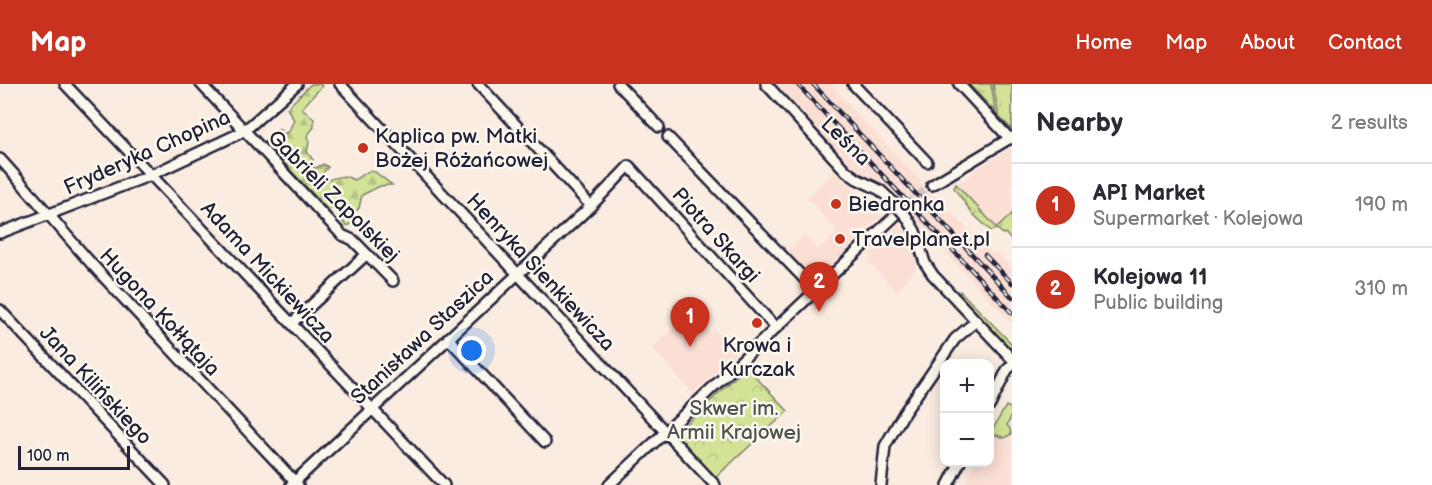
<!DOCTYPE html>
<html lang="en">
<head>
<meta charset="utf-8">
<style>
  body { margin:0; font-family:"Balsamiq Sans",sans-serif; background:#f7f7f7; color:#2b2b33 }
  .controls { position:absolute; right:18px; bottom:18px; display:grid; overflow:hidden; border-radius:12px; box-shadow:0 3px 15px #0003 }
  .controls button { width:54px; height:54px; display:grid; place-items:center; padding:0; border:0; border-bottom:2px solid #e1e1e2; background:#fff; color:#2b2b33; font:30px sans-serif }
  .scale { position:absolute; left:18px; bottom:15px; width:112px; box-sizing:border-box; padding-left:6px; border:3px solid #22223b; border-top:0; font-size:16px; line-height:21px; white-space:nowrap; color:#22223b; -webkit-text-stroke:4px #fbf7ec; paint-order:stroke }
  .you { position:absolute; left:472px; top:267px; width:21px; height:21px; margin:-15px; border:4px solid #fff; border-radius:50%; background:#1a73e8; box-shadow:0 0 0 9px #1a73e833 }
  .badge { display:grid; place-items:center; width:39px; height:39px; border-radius:50%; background:#c8321e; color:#fff; font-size:20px; font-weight:700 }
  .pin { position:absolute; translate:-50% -50px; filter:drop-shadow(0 2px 3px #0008) }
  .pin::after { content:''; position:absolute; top:32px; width:21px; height:18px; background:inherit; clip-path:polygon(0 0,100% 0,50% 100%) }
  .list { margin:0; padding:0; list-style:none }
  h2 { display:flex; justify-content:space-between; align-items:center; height:78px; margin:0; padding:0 24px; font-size:26px }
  h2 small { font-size:20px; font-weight:400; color:#7c7c81 }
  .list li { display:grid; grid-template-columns:39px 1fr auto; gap:18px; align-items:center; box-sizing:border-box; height:84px; padding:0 24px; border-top:2px solid #e1e1e2 }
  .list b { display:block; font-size:22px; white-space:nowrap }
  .list p { margin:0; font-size:20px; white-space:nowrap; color:#7c7c81 }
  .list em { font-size:20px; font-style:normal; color:#7c7c81 }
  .map { position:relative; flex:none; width:1012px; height:401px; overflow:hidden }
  header { display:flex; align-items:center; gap:36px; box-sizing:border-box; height:84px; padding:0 30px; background:#c8321e; color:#fff }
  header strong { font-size:28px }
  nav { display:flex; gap:33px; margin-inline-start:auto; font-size:21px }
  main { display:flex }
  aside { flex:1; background:#fff }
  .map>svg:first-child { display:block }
  .built { fill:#fbdfd4 }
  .grass { fill:url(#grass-tufts); stroke:#7a8269; stroke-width:1.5 }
  .forest { fill:url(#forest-firs); stroke:#7a8269; stroke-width:1.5 }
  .park { fill:url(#park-crowns); stroke:#7a8269; stroke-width:1.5 }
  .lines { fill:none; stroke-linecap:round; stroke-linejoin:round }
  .minor-tunnel { stroke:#d0c4c0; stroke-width:9; stroke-dasharray:9 4.5; stroke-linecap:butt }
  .minor-casing { stroke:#22223b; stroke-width:14 }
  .minor { stroke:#fbf7ec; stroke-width:9 }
  .rail-casing { stroke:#22223b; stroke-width:4.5 }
  .rail { stroke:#fbf7ec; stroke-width:2; stroke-dasharray:7; stroke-linecap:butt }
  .minor-bridge-casing { stroke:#22223b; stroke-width:14; stroke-linecap:butt }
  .minor-bridge { stroke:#fbf7ec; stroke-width:9 }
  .poi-dot { fill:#c8321e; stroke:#fbf7ec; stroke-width:2 }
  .labels { text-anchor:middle; stroke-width:5; stroke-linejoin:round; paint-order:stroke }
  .poi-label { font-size:21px; fill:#22223b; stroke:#fbf7ec; text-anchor:start }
  .street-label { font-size:21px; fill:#22223b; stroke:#fbf7ec }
  .park-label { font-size:21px; fill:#4e5252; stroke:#fbf7ec }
</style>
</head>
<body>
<header>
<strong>Map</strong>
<nav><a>Home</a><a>Map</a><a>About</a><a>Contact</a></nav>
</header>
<main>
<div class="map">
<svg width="1012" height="401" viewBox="0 0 1012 401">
  <defs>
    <pattern id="grass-tufts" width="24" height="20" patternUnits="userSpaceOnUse" patternTransform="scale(1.5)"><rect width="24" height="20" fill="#d2e397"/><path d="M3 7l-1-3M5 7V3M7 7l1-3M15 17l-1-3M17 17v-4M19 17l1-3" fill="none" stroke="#b4c283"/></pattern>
    <pattern id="forest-firs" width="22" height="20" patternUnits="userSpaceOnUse" patternTransform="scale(1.5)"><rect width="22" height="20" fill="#d2e397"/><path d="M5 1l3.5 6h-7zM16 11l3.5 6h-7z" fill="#b4c283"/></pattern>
    <pattern id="park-crowns" width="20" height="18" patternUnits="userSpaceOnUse" patternTransform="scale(1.5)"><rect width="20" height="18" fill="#d2e397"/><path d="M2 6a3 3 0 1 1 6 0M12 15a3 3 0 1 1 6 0" fill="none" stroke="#b4c283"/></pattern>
  </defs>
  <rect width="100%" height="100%" fill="#fbece1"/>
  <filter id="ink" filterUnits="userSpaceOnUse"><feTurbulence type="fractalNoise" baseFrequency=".0167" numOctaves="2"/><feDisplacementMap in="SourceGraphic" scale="12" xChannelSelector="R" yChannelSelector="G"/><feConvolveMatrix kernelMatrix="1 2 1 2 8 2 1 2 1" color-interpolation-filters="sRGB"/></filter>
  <g filter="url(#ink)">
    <path class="built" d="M775 0H832L852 25 921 97V100L932 112H935L993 171 997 169 1012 183V240L915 135 901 117 898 116 885 102 858 91 788 18Z
      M1011 64 1012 130 997 144 956 100 973 90 972 87Z
      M835 87 882 133 861 149 843 172 818 195H814L788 167 805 151 818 166 838 148 807 114Z
      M899 140 906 147 918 180 897 208 868 177 871 175 868 171Z
      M691 229 710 250 715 246 736 269 693 309 652 264Z
      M1006 322 1012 325V401H964L975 379 990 378V350Z"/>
    <path class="grass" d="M969 0H991L996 29Z
      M993 0H1012V45L999 33Z
      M956 100 997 144 1012 130V157L1005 149 1003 150 997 145 991 147 972 129 954 104Z
      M960 207 1012 260V269L959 213Z
      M1006 322 1012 325V331L1007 341 1010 345 1011 350 1004 354 993 350 990 358V350Z"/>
    <path class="forest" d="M311 0H320L322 2 302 24 314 35V43L307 52 309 58 307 68 313 76 314 85 323 80 328 83 321 91 328 96C338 92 345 91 354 96L369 87 375 88 392 101 380 102 362 111 359 124 351 132 353 139 346 142 341 135 343 129 338 124 328 126 264 58 279 45 284 50 289 47 294 36 287 24Z"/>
    <path class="park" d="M746 283 788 327 715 394 679 353V347Z"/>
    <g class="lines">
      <path class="minor-tunnel" d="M897 130 932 101"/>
      <g class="minor-casing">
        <path id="minor" d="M65 0 444 401
          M201 0 342 151 353 156 393 197
          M340 0 715 401
          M478 0 591 122
          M618 0 659 43
          M766 0 846 87 857 95 880 106 897 122
          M853 0 927 78
          M959 0 1010 55
          M668 53 815 206
          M0 75C34 112 65 151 99 188L298 401
          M932 101 1012 53
          M906 132 915 147 925 179 933 191 1012 275
          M0 149 151 91 238 50 251 41 297 0
          M0 226 165 401
          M292 239 367 170
          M448 254 545 358
          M990 321 1007 286 1012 281
          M291 401 591 122 629 82 776 244
          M609 401 897 130
          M881 401 885 362 904 329 955 255 976 237
          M948 401 960 378"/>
      </g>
      <use href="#minor" class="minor"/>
      <g class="rail-casing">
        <path id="rail" d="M797 0 1012 229
          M813 0 1012 213
          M985 171 1012 199"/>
      </g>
      <use href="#rail" class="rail"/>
      <g class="minor-bridge-casing">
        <path id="minor-bridge" d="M897 122 906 132"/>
      </g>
      <use href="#minor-bridge" class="minor-bridge"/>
    </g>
  </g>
  <g class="poi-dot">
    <circle cx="363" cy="64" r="6"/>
    <circle cx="836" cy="120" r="6"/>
    <circle cx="840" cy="155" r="6"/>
    <circle cx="757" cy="239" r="6"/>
  </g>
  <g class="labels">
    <g class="poi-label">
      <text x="375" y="59">Kaplica pw. Matki<tspan x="375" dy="24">Bożej Różańcowej</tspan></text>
      <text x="848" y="127">Biedronka</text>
      <text x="852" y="162">Travelplanet.pl</text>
      <text x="757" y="268" text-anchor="middle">Krowa i<tspan x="757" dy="24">Kurczak</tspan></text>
    </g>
    <g class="street-label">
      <text transform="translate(846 57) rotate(44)" y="7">Leśna</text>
      <text transform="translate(147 68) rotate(-24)" y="7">Fryderyka Chopina</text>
      <text transform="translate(334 112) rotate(45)" y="7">Gabrieli Zapolskiej</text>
      <text transform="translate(716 151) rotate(48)" y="7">Piotra Skargi</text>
      <text transform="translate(268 188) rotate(47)" y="7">Adama Mickiewicza</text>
      <text transform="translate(541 188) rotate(47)" y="7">Henryka Sienkiewicza</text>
      <text transform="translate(160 228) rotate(47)" y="7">Hugona Kołłątaja</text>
      <text transform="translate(422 253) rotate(-43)" y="7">Stanisława Staszica</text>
      <text transform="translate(96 301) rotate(47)" y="7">Jana Kilińskiego</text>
    </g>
    <g class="park-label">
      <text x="734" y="331">Skwer im.<tspan x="734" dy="24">Armii Krajowej</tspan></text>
    </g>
  </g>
</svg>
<div class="controls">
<button>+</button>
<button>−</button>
</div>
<div class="scale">100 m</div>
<div class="you"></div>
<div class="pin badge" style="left:690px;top:263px">1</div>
<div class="pin badge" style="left:819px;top:228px">2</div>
</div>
<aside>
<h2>Nearby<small>2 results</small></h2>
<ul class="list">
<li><span class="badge">1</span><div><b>API Market</b><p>Supermarket · Kolejowa</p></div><em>190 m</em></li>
<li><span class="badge">2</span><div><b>Kolejowa 11</b><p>Public building</p></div><em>310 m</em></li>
</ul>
</aside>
</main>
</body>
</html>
